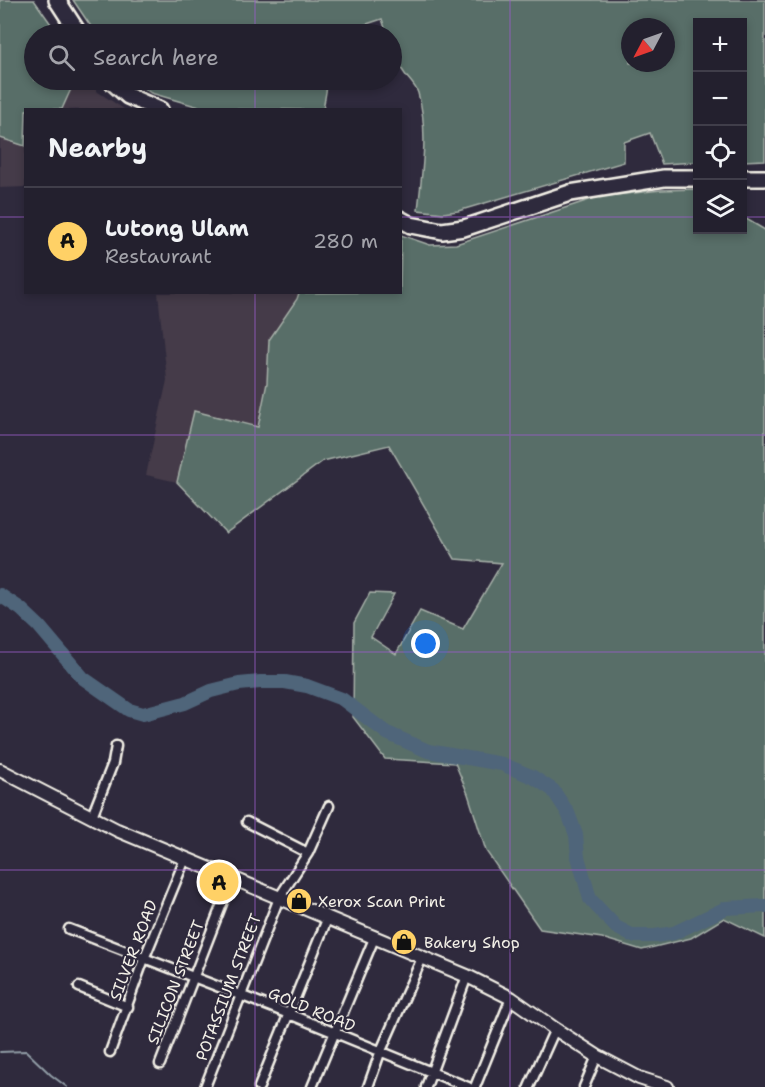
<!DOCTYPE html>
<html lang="en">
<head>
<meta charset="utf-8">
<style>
  body { margin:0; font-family:"Shantell Sans",sans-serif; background:#2b2836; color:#f1f3f6 }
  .controls { position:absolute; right:18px; top:18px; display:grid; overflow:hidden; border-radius:0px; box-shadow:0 3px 9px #0003 }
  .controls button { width:54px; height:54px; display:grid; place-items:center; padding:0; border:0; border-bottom:2px solid #403e4a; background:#23202e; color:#f1f3f6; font:30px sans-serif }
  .compass { position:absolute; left:621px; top:18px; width:54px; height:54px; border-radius:50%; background:#23202e; box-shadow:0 3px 9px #0003; rotate:229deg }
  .you { position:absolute; left:426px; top:644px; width:21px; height:21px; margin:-15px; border:4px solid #fff; border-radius:50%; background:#1a73e8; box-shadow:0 0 0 9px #1a73e833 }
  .badge { display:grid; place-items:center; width:39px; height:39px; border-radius:50%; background:#ffd166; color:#111; font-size:20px; font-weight:700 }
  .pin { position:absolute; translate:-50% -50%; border:3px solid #fff; box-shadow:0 2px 6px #0006 }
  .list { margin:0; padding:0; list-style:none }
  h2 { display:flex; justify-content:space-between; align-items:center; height:78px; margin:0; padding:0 24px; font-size:26px }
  h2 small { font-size:20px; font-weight:400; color:#a3a3aa }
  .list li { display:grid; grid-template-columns:39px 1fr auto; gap:18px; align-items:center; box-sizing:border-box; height:108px; padding:0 24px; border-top:2px solid #403e4a }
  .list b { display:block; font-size:22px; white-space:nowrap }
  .list p { margin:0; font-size:20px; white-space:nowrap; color:#a3a3aa }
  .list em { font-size:20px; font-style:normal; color:#a3a3aa }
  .icon { flex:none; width:33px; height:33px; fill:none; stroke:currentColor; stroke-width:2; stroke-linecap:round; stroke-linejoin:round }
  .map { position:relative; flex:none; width:765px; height:1087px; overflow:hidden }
  .search { position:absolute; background:#23202e; box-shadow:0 3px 9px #0003; left:24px; top:24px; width:378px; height:66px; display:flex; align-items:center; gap:15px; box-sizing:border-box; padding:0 21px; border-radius:33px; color:#a3a3aa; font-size:22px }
  .panel { position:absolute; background:#23202e; box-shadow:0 3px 9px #0003; left:24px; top:108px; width:378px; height:186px; border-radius:0px }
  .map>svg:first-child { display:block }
  .built { fill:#443a48 }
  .green { fill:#596e68; stroke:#a6b0a8; stroke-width:1.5; fill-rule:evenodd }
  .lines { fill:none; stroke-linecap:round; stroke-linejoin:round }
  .stream { stroke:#919da6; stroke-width:2 }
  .river { stroke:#4f657a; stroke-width:14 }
  .street-casing { stroke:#f4f1e8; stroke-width:13 }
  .secondary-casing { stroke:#f4f1e8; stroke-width:16 }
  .highway-casing { stroke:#f4f1e8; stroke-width:20 }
  .street { stroke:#2f2a3d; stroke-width:8 }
  .secondary { stroke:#2f2a3d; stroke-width:12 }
  .highway { stroke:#2f2a3d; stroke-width:15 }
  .grid { fill:none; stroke:#995dc9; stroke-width:1.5; stroke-opacity:0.55 }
  .labels { text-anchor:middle; stroke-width:4.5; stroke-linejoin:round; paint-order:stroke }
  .poi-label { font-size:16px; fill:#f4f1e8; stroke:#2f2a3d; text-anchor:start }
  .street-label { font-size:16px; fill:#f4f1e8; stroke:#2f2a3d }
</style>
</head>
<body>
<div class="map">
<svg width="765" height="1087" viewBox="0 0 765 1087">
  <rect width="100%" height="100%" fill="#2f2a3d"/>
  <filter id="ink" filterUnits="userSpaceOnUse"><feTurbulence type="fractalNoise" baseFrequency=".0167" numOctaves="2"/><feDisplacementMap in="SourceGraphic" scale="12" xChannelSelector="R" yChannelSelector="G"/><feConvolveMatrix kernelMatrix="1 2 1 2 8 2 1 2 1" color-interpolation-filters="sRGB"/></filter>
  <g filter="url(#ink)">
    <path class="built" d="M75 80H88L98 92 124 109 62 110Z
      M0 138 25 146V187L0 188Z
      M158 293H299L298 299 269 340 267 383 258 427 194 411 177 482 146 475 167 380Z"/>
    <path class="green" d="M0 0H34L58 34H34V80H75L62 109 26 110 25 146 0 138Z
      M73 0H765V160L743 161 742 22H698L697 162 662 164 650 133 624 142V162L458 211 443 213 418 210C422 172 429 130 418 93 416 87 411 82 407 77 397 63 392 53 392 34H387L382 19 355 28 351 34H96ZM630 27H666V63H630Z
      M132 80H328L323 110 206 109 151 93Z
      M697 189 698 230H742L743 217 765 230V938L724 918 691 938 642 950 602 938 540 929 486 851 468 794 455 763 385 759 353 717 354 623 370 593 394 594 371 637 396 654 420 611 463 629 502 563 455 559 389 445 323 461 226 533 177 482 194 411 258 427 267 383 269 340 297 299 299 293 400 292 401 235 430 245 456 244 598 197 661 190Z"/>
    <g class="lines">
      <path class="stream" d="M0 1052 26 1051 51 1075 67 1087"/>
      <path class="river" d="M0 595 21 609 39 626 83 678 129 710 143 714 185 703 211 691 239 684 260 682H285L307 686 342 699 387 733 428 751 502 764 533 777 553 790 568 813 576 835 578 857 590 899 616 927 633 936H655L674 933 726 908 765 906"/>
      <g class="street-casing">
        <path id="street" d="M92 816 113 763 116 746
          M247 822 308 853
          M69 929 289 1014 468 1087
          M79 987 128 1007
          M110 1052 144 959 185 859
          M160 1064 232 878
          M205 1087 279 898 308 853 329 806
          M259 1087 328 917
          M312 1087 375 936
          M368 1087 380 1053 422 958
          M426 1087 467 976
          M475 1087 511 998
          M529 1087 555 1029
          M584 1087 597 1056"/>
      </g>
      <g class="secondary-casing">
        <path id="secondary" d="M0 770 117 830 467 976 511 998 555 1029 597 1056 639 1078 667 1087"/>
      </g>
      <g class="highway-casing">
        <path id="highway" d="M57 0 79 34
          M110 80 128 96 160 110
          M742 178H765
          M400 219 411 225 442 231 464 228 570 193 664 178H698"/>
      </g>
      <use href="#street" class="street"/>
      <use href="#secondary" class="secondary"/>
      <use href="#highway" class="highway"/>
    </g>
  </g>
  <path class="grid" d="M255 0V34M510 0V1087M255 80V110M0 217H26M400 217H698M742 217H765M255 292V1087M0 435H765M0 652H765M0 870H765"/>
  <defs>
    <g id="shop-disc" transform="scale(1.35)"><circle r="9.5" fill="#ffd166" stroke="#2f2a3d"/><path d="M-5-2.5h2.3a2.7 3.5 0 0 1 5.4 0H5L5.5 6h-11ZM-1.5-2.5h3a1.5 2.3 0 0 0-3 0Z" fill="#111"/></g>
  </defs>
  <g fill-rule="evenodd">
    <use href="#shop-disc" x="299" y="901"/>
    <use href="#shop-disc" x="404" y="942"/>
  </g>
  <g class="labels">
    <g class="poi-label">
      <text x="318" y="907">Xerox Scan Print</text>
      <text x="424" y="948">Bakery Shop</text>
    </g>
    <g class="street-label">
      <text transform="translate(133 950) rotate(-69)" y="6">SILVER ROAD</text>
      <text transform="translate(175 982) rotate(-69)" y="6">SILICON STREET</text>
      <text transform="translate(228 987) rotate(-69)" y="6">POTASSIUM STREET</text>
      <text transform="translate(312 1009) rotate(22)" y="6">GOLD ROAD</text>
    </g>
  </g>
</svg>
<div class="controls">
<button>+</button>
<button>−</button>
<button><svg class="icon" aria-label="locate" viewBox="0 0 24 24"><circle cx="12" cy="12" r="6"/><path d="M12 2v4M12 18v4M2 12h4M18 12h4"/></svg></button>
<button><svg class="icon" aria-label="layers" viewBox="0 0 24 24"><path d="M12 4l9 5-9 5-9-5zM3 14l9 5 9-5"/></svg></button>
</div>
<svg class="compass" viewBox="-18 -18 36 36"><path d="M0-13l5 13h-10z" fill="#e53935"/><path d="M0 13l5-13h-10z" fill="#a3a3aa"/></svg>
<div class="you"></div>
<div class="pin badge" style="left:219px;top:882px">A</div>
<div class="search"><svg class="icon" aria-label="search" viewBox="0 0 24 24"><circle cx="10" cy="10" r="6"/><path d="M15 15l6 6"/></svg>Search here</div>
<section class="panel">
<h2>Nearby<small></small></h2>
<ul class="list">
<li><span class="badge">A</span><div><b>Lutong Ulam</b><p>Restaurant</p></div><em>280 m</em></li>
</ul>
</section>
</div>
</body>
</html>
